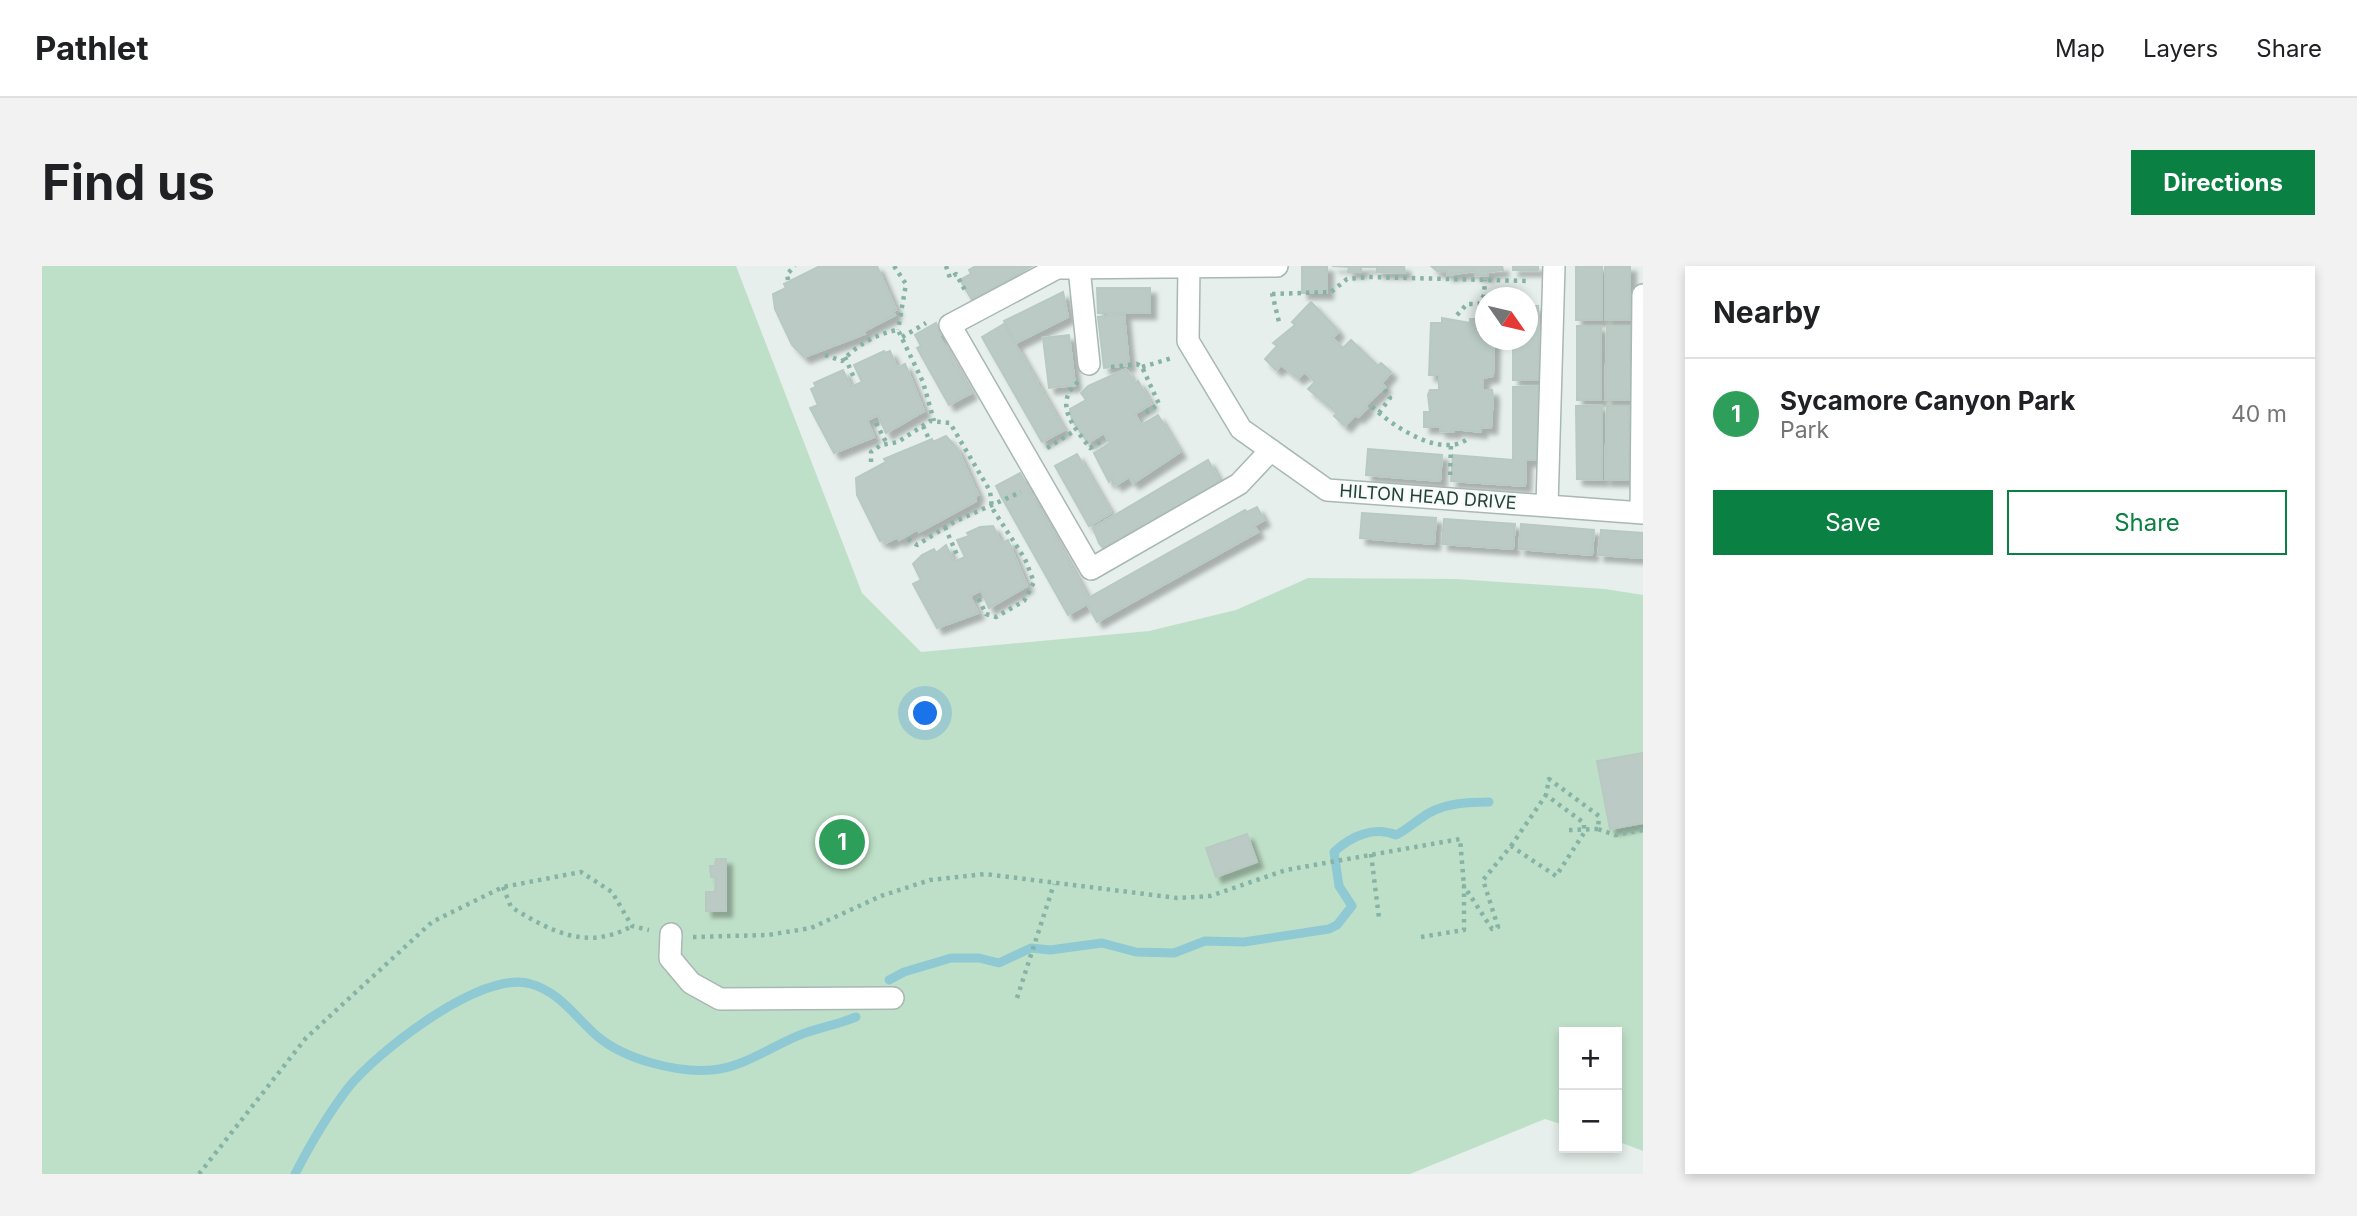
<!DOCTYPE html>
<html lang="en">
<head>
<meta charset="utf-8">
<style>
  body { margin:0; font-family:Inter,sans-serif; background:#f2f2f2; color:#202124 }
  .controls { position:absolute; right:21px; bottom:21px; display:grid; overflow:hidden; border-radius:0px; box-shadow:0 4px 10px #0003 }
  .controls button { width:63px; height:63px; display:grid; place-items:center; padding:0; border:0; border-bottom:2px solid #e0e0e0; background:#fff; color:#202124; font:35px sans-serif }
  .compass { position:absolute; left:1433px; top:21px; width:63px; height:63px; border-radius:50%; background:#fff; box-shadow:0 4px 10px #0003; rotate:124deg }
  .you { position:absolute; left:884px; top:448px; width:24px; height:24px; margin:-18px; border:5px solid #fff; border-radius:50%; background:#1a73e8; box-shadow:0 0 0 10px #1a73e833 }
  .badge { display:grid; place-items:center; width:46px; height:46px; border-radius:50%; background:#0b8043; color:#fff; font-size:23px; font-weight:700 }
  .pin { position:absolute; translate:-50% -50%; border:4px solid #fff; box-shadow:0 2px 7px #0006 }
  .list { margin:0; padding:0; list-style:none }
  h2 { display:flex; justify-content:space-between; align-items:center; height:91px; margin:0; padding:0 28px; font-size:30px }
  h2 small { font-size:23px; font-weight:400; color:#757577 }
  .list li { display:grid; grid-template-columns:46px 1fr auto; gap:21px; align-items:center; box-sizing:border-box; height:112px; padding:0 28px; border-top:2px solid #e0e0e0 }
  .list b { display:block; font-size:26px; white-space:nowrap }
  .list p { margin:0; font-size:23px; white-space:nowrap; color:#757577 }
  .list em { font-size:23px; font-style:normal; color:#757577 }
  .actions { display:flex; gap:14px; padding:21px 28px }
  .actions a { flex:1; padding:16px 0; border:2px solid #0b8043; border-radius:0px; text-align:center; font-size:24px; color:#0b8043 }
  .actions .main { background:#0b8043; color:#fff }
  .map { position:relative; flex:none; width:1601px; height:908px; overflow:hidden; border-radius:0px }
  header { display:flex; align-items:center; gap:42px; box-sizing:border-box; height:98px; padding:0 35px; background:#fff; border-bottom:2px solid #e0e0e0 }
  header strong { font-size:33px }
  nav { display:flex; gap:38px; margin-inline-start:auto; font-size:24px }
  .intro { display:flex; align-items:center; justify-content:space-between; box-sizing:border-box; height:168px; padding:0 42px }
  h1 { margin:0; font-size:49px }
  .button { padding:18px 32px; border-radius:0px; background:#0b8043; color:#fff; font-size:24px; font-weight:700 }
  main { display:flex; gap:42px; padding:0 42px }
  aside { flex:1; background:#fff; border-radius:0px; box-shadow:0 4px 10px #0003 }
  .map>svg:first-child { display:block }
  .green { fill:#bfe0c8 }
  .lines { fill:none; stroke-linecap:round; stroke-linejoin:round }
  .stream { stroke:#8ec9d4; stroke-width:9 }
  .building { fill:#bbcac4; stroke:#b8c9c2; stroke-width:2; filter:url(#shadow) }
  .minor-casing { stroke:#a8b8b2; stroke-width:24 }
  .path { stroke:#86b3a5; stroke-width:4.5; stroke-dasharray:3.5 5; stroke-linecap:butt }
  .minor { stroke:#fff; stroke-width:21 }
  .labels { text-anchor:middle; stroke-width:5; stroke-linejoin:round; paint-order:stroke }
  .street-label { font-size:18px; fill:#24423a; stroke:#f7fbf9 }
</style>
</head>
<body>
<header>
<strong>Pathlet</strong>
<nav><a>Map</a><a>Layers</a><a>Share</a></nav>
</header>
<div class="intro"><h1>Find us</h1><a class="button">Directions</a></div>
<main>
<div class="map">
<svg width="1601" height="908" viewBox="0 0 1601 908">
  <defs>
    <filter id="shadow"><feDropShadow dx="6" dy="6" stdDeviation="2" flood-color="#0004"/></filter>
  </defs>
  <rect width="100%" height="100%" fill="#e6efeb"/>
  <path class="green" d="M0 0H694L820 327 879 386 1107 365 1194 344 1266 312 1415 313 1563 323 1601 329V885L1575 875V766H1522V859L1503 853 1368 908H0Z"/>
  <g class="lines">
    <path class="stream" d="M847 714 862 706 909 692H937L957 697 989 682 1008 684 1060 677 1094 686 1132 687 1163 675 1202 676 1287 663 1295 659 1310 640 1297 620 1292 586C1309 570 1332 560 1354 569 1366 563 1375 554 1387 547 1405 537 1427 536 1447 536
      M253 908C268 879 286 848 306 822 335 786 440 703 489 718 518 726 534 752 555 770 582 793 634 807 670 804 704 801 732 778 763 767 780 761 797 758 814 751"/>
  </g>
  <path class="building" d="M778 0H835L854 44 851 45 853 49 822 65 823 68 762 91 750 79 733 43 731 28 744 22 742 18Z
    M934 0H990L930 34 918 14 929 8 927 4Z
    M1260 0H1285V27H1260Z
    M1290 0H1362L1363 7 1335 6V1H1319V6H1306L1307 1Z
    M1389 0H1460L1461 4 1446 6V10L1433 9V5L1405 9V5H1395Z
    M1471 0H1496V4H1471Z
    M1534 0H1560V54H1534Z
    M1563 0H1588V54H1563Z
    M1055 22H1108V47H1056Z
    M1021 26 1026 51 974 77 962 55Z
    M1269 36 1293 61 1296 66 1290 72 1299 80 1301 82 1309 74 1336 100 1339 97 1349 106 1340 117 1343 121 1323 140 1325 142 1316 151 1313 149 1303 160 1292 150 1295 147 1266 123 1273 116 1263 106 1256 112 1239 99 1234 104 1223 93 1235 80 1231 77 1253 59 1250 56Z
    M1486 40H1496L1497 114H1471V74H1486Z
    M1082 48 1087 99 1062 102 1056 51Z
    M1400 52 1428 57V53H1440V57H1444V74H1452L1451 110 1441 112V124H1450L1451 130 1449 162 1439 161V166L1412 163V166L1398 165V161H1382V146H1388L1386 129 1388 124H1397V109H1387L1389 57H1400Z
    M894 57 899 68 897 70 929 127 907 139 875 82 879 80 873 69Z
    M962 58 1022 164 1000 176 940 71Z
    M1535 60H1559V134H1535Z
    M1565 60H1588V134H1563Z
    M1027 69 1033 119 1007 122 1001 72Z
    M842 85 843 87 848 85 855 102 863 98 882 145 844 167 836 149 825 154 832 171 792 187 768 142 776 139 769 123 774 121 772 117 801 104 809 121 820 116 812 99Z
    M1084 103 1093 118 1096 115 1109 138 1093 148 1099 159 1116 149 1138 186 1091 217 1087 211 1074 219 1071 213 1067 216 1052 187 1068 177 1062 167 1046 177 1030 154 1028 143 1044 134 1039 127 1046 120Z
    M1497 120V194H1484L1483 220 1409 215 1411 189 1471 194V121Z
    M1560 139V214L1535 213 1534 140Z
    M1565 140H1587L1588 214H1563Z
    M904 170 915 182 936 229 933 231 934 235 877 266 876 263 857 274 856 271 844 277 842 274 838 275 815 229 814 212 844 196 842 193 890 173 891 176Z
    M1326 183 1400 189 1398 215 1324 209Z
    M1035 188 1069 247 1047 260 1013 200Z
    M1166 194 1178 216 1061 282 1057 277 1051 262Z
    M978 207 1046 332 1203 244 1205 246 1215 241 1222 254 1212 260 1216 266 1055 356 1045 338 1026 349 959 230 954 220Z
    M1320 247 1394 252 1392 278 1318 272Z
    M1402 253 1473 258 1471 283 1400 278Z
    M1479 258 1552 264 1550 289 1477 283Z
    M951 260 959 277 966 274 985 320 947 342 939 324 928 330 936 347 895 362 871 318 879 314 871 298 880 289 892 283 894 287 904 279 912 296 923 291 915 274 927 270 925 267 938 261Z
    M1559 264 1601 267V292L1556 289Z
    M1601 487V557L1568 563 1555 495Z
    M1205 568 1215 596 1174 611 1164 582Z
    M674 593H684V645H664V626H673L674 611H669L668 600H673Z"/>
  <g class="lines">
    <g class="minor-casing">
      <path id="minor" d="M1147 0 1146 75 1199 163 1285 224 1601 247
        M1037 2 1047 98
        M1229 184 1197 218 1049 303 908 59 1015 2 1235 0
        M1505 240 1512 0
        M1599 247 1601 29
        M629 668 628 692 649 717 678 733 851 732"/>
    </g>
    <path class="path" d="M852 0 864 18 856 64
      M904 0 908 12 914 8 924 26
      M746 14 745 8 753 0
      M1230 27 1237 56
      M1230 28 1289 26 1305 13 1326 11 1487 15
      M1415 49 1425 38H1437L1442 29 1443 14
      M860 71 884 57
      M783 89 800 95C814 80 835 67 856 64L881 116 892 155
      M803 91 813 114
      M1069 101 1095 98 1100 101 1117 138 1100 149
      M1100 101 1130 92
      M1036 116C1010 138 1033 162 1048 182L1058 176
      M1330 141C1351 160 1401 195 1428 171
      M1337 147 1348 132 1343 124
      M834 157 845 178
      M881 160 886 171
      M1005 182 1034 164
      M829 196V186L839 179 856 176 888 155 908 157 948 225 950 242 983 293 992 316 982 335 954 351 944 348 935 330
      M1408 209 1409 178
      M903 261 915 289
      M866 273 875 279 912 256 979 226
      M1527 564 1556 563
      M1469 580 1504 529
      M1329 588 1337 652
      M461 621 469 641C510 666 545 685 590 660
      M651 671 726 669 769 662 839 630 888 614 943 608 1135 632 1168 630 1244 604 1418 573 1422 620
      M1379 671 1422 664V620L1450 663 1456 661 1441 614 1469 580 1514 610 1542 567V557L1504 529 1507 513 1557 550 1556 563 1573 569 1601 564
      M975 732 1012 618
      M157 908 264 772 390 656 461 621 539 606 570 626 590 660 607 664"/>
    <use href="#minor" class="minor"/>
  </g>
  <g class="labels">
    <g class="street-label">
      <text transform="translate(1386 231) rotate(4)" y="6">HILTON HEAD DRIVE</text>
    </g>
  </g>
</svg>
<div class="controls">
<button>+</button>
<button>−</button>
</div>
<svg class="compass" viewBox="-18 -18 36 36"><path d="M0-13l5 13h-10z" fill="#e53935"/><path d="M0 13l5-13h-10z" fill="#757577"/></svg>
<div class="you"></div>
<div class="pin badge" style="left:800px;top:576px;background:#2e9e5b">1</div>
</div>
<aside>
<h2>Nearby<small></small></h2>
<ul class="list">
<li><span class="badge" style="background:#2e9e5b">1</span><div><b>Sycamore Canyon Park</b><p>Park</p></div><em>40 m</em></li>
</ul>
<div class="actions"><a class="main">Save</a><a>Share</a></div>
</aside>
</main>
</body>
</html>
